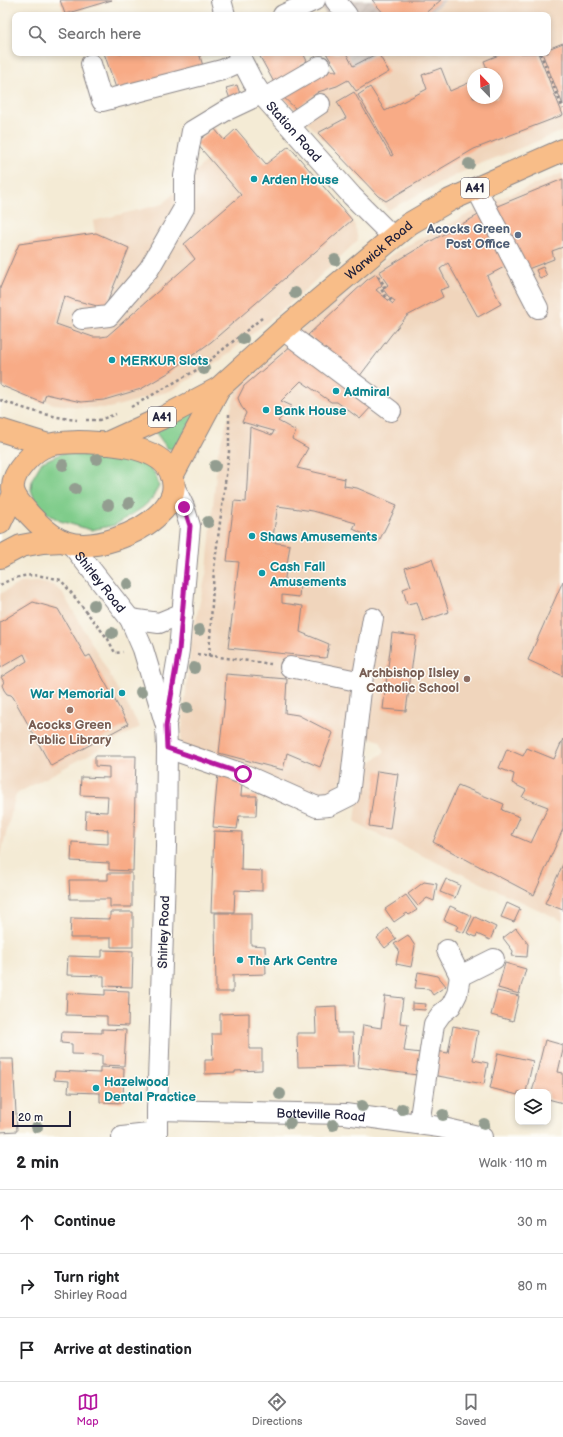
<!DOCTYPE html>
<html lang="en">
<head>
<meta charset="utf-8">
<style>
  body { margin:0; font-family:"Balsamiq Sans",sans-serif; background:#f6f6f6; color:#202124 }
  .controls { position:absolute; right:12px; bottom:12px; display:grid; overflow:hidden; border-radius:8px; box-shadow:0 2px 6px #0003 }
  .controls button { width:36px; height:36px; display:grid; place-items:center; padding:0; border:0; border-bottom:1px solid #e0e0e0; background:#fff; color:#202124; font:20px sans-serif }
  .compass { position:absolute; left:467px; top:68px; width:36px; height:36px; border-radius:50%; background:#fff; box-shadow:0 2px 6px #0003; rotate:337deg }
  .scale { position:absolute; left:12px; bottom:10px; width:59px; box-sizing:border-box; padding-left:4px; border:2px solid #22223b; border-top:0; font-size:11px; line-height:14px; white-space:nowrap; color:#22223b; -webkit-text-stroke:3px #fdfcf7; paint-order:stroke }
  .stop { position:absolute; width:12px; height:12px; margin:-9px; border:3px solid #b5179e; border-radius:50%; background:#fff }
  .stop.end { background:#b5179e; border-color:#fff; box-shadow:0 1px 4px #0008 }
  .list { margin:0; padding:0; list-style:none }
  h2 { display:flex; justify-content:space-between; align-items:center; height:52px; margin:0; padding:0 16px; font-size:17px }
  h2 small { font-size:13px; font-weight:400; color:#757577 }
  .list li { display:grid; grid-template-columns:26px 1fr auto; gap:12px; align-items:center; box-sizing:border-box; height:64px; padding:0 16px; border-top:1px solid #e0e0e0 }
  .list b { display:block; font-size:15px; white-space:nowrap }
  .list p { margin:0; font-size:13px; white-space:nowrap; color:#757577 }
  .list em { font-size:13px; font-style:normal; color:#757577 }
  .icon { flex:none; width:22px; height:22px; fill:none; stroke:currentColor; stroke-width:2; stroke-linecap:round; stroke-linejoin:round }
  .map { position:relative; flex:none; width:563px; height:1137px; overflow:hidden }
  .search { position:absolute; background:#fff; box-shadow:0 2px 6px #0003; left:12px; right:12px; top:12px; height:44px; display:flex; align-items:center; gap:10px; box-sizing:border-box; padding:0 14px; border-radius:8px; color:#757577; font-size:15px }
  .sheet { height:244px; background:#fff }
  nav { display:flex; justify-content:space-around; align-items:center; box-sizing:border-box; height:56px; border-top:1px solid #e0e0e0; background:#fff; font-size:11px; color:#757577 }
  nav a { display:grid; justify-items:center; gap:2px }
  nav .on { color:#b5179e }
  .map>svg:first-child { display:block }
  .built { fill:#f0d5bc; fill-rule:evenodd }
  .industrial { fill:url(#industrial-furrows) }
  .grass { fill:#7fcc8a; stroke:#507762 }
  .building { fill:#f8ab86 }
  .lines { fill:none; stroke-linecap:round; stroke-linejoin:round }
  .minor-casing { stroke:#8b8688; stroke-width:22 }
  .major-casing { stroke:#8b8688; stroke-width:24 }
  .highway-casing { stroke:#8b8688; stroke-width:24 }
  .path { stroke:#8b8688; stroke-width:2.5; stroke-dasharray:3 3; stroke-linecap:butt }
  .minor { stroke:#fff; stroke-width:20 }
  .major { stroke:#f8bd88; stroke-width:22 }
  .highway { stroke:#f8bd88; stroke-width:22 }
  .tree { fill:#939d90 }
  .route { stroke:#b5179e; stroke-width:5 }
  .culture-dot { fill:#0f9aa8; stroke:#fdfcf7; stroke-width:1.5 }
  .service-dot { fill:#5c6f8a; stroke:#fdfcf7; stroke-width:1.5 }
  .education-dot { fill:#8d6e63; stroke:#fdfcf7; stroke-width:1.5 }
  .labels { text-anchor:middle; stroke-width:3; stroke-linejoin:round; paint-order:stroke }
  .shield { fill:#fdfcf7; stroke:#646373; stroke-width:1 }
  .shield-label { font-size:12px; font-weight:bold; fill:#22223b }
  .street-label { font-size:13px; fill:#22223b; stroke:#fdfcf7 }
  .culture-label { font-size:13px; font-weight:bold; fill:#0d838f; stroke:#fdfcf7; text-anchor:start }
  .service-label { font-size:13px; font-weight:bold; fill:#4e5e75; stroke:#fdfcf7; text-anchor:end }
  .education-label { font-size:13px; font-weight:bold; fill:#785e54; stroke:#fdfcf7; text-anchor:end }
</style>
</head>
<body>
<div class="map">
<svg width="563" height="1137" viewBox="0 0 563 1137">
  <defs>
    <pattern id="industrial-furrows" width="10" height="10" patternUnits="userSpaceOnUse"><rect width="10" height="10" fill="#cec1b9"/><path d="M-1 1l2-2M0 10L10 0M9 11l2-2" fill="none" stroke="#b1a6a0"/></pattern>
  </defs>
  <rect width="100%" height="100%" fill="#fdfcf7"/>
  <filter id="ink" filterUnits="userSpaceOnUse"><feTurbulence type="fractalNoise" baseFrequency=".025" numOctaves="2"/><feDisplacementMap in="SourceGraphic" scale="8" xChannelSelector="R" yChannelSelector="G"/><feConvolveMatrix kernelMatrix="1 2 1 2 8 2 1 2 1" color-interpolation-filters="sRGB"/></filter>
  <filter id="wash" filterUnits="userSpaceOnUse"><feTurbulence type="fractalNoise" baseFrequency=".012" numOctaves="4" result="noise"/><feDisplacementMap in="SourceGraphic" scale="16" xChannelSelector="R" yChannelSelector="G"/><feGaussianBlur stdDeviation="0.9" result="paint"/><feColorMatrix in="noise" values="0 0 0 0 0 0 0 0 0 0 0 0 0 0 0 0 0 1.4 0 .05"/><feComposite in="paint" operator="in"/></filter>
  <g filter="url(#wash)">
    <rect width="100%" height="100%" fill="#f4ebd5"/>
    <path class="built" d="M446 0H563V131L470 168 388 210 351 168 280 94 343 72 368 58 374 53H548V15H428ZM473 74H497V98H473Z
      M290 146 354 223 358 240 301 294 218 362 170 391 110 408H89L53 404 0 380V288L19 244 95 233 93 221 163 204 209 158 237 189Z
      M563 173V921L423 856 369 830 355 821 361 773 369 763 385 752 380 741 366 736 341 780 329 798 316 799 180 746 192 638 207 569 218 452 239 382 344 293 378 265 400 249 494 201Z
      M36 582 53 585 62 592 140 727 16 794 0 858V594L20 583Z"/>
    <path class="industrial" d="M308 0H446L428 15H326L318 1Z
      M346 53H374L368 58 353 66Z"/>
    <path class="grass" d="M202 403 175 448 171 449 167 448 154 430Z
      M65 452C87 454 138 454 153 471 156 474 157 481 159 485L152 499 142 508 115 525 91 530 60 521 45 512 35 500 31 490 32 479 42 462Z"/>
    <g id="blocks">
      <path class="building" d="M60 0H112L65 14Z
        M372 0H441L423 15H385Z
        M563 43V105L542 53H548V49Z
        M104 53H199L203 66 118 94Z
        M258 53H303L307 61 300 65 303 71 276 86Z
        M326 53H346L353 66 378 53 389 72 356 91 348 80 337 86 318 92 296 109 280 94 321 70 337 71Z
        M504 53H538L563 115 474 149 386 201 378 196 318 133 346 118 337 102 354 92 391 156 393 155 358 95 370 87 385 111 427 89 422 75 441 68 450 91 473 81V98H497V74H489L484 61Z
        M237 85 240 94 230 99 226 88Z
        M214 128 224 140 236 129 266 164 289 146 352 220 211 342 168 373 141 389 104 400 81 402 46 394 43 403 0 385V288L19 244 96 233 129 248 105 308 74 300 64 296 56 324 93 337H101L107 336 195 259 184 244 241 195 196 143Z
        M563 179V247L552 251 554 259 528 269 495 207Z
        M482 213 510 264 487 276 501 304 478 317 448 263 440 269 449 287 440 290 443 297 407 316 391 335 359 377 308 335 367 280 376 274 382 285 376 290 393 304 395 301 388 296 383 289 388 285 379 272 422 246Z
        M543 267 547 276 540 279 536 270Z
        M292 345 373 405 360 419 337 402H331L301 381 281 401 292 406 278 421 296 431 292 439 308 448 297 468 345 479 344 486 357 488 397 505 379 541 353 529 356 523 313 511 278 506 272 542 290 545 284 584 300 585 299 597 282 595V603L303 606 300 632 329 644 326 658 228 648 239 562 227 561 234 501 246 502 250 427 272 435 274 431 242 422 246 413 241 406 238 398 244 386Z
        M432 559 449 612 423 621 417 602 407 604 403 589 411 586 405 568Z
        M563 581V676L528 660Z
        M33 602 58 609 86 657 90 655 128 724 51 766 13 697 11 695 7 694 4 690 2 685 4 682 1 677 27 661 24 654 0 668V622Z
        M392 633 416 636 406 711 383 709Z
        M226 674 287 679 285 713 298 715 333 733 320 767 287 753 283 770 219 753 224 709Z
        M563 739V829L534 895 433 842 458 785 504 804 502 810 520 817 512 835 531 843 548 807 522 797 526 790 512 783 514 774 499 768 507 749 523 756 527 748 554 759Z
        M95 756H136L133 871 109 870V863L71 861 72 842 108 844V830L85 829 86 811 107 812 108 796 80 795 81 777 109 778V767L95 766Z
        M377 771 398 774 390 829 369 826Z
        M218 773 242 782 241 796H257L256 816H239L237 829 213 827Z
        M214 831 242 832 241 870 262 871V891L235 890 234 912H211Z
        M563 864V910L545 903Z
        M108 873H132V907H110V899H70L69 880H108Z
        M446 879 460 885 455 898 440 892Z
        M424 882 437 884 434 901 427 898 418 906 408 894Z
        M406 895 417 910 409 915 407 913 394 922 385 909Z
        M507 903 520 909 514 922 501 917Z
        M450 906 472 916 464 933 456 930 458 926 444 920Z
        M110 912H133V947H111V938H70L71 918 110 919Z
        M215 913H251V945L265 946 266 974 233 975V992H216Z
        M475 917 496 927 490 940 477 934 476 937 467 933Z
        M388 928 396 939 385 948 377 938Z
        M516 928 528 944 527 957 512 956 513 951 503 938Z
        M408 935 415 946 411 967 396 964 399 950 394 944Z
        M102 950 133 951 132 987 104 986V976L67 975 68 956 102 957Z
        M505 963 526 969 519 994 498 988Z
        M418 972 438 976 446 986 433 995 429 989 415 988Z
        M105 990 129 991 128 1026 107 1025V1016L66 1015 67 993 105 995Z
        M497 991 519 996 513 1021 491 1015Z
        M385 996 403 998 400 1023 408 1024 404 1051 421 1053 417 1075 358 1067 363 1025 381 1028Z
        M412 1003 426 1004 425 1010 412 1009Z
        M336 1006 337 1033H353L354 1066 298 1067 297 1033H316L315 1007Z
        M249 1013V1049H262V1070L235 1071V1073L205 1074V1060H213L212 1034H220V1014Z
        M453 1026 478 1031 473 1060 488 1063 484 1084 432 1075 436 1051 448 1053Z
        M102 1029 126 1030 124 1066 102 1065V1055L72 1054V1044L61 1043 62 1032 102 1033Z
        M545 1040 563 1045V1050L558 1072 563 1073V1103L548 1099V1092H532Z
        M498 1053 533 1061 526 1092H518V1095L490 1088Z
        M0 1059H13L17 1131 0 1132Z
        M100 1067 124 1068 123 1103 100 1102V1093L68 1092 69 1081 54 1080 55 1071 100 1073Z"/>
    </g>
  </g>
  <g filter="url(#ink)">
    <use href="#blocks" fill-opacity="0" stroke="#8b8688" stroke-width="1"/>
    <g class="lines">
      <g class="minor-casing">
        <g id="minor">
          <path d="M221 0 225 15"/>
          <path d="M335 0 347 15"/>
          <path d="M283 15 315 0"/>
          <path id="s1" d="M238 53 253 82 261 94 352 196 393 237"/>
          <path d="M91 64 102 101 222 70 242 61"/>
          <path d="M265 98 320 66"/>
          <path d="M289 125 320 104"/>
          <path d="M476 188 538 308"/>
          <path d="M82 319 109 316 149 269 184 208V176L192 131 225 111 261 94"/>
          <path d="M283 330 391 411"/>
          <path id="s2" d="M71 544 130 619 143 649 166 726 167 748 166 846 157 1110V1137"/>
          <path d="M130 619 159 623 183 613"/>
          <path d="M290 667 362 682"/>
          <path d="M167 721 179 650 190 526 184 507 175 488"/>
          <path d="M167 748 243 774 317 807 329 806 349 796 362 682 373 618"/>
          <path d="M447 950 460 976 494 959"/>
          <path id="s3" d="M157 1110 345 1114 439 1127 482 1137"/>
          <path d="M419 1124 434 1024 441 1014 451 1006 457 994 460 976"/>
          <path d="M122 1137 157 1133"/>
        </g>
      </g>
      <g class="major-casing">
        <path id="major" d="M0 523 14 494
          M0 557 21 546 43 542 63 541"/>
      </g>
      <g class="highway-casing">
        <g id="highway">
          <path d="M0 430 48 445"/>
          <path d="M79 442C105 443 157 445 170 471 178 488 172 502 159 514 139 534 93 552 65 542 53 538 37 523 29 514 23 506 14 499 13 489 11 473 34 449 49 445 58 442 69 443 79 442Z"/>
          <path id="s4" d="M105 444 164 417 219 388 283 330 409 224 450 200 563 150"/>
          <path d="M172 476 219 388"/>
        </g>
      </g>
      <path class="path" d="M540 53 563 109
        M378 276 385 286 381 289 386 297 394 302
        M0 400C24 409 51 417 77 420
        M131 407 200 368 262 318
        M86 420H99L116 414
        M0 585C23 572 37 574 61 580L108 639 115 653 123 652
        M197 654 271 664
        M209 656 214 569 229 452V414"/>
      <use href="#minor" class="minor"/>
      <use href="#major" class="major"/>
      <use href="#highway" class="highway"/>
    </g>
    <g class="tree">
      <circle cx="469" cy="164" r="6"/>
      <circle cx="335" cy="260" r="6"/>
      <circle cx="295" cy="293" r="6"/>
      <circle cx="243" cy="339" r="6"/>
      <circle cx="204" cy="369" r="6"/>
      <circle cx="97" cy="459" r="6"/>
      <circle cx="63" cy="465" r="6"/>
      <circle cx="215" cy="466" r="6"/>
      <circle cx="75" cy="489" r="6"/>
      <circle cx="129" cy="503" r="6"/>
      <circle cx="108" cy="505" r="6"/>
      <circle cx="208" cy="522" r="6"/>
      <circle cx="128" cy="584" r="6"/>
      <circle cx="94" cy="605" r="6"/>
      <circle cx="199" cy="630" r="6"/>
      <circle cx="112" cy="633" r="6"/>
      <circle cx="194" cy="668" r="6"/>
      <circle cx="141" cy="692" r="6"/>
      <circle cx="187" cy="708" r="6"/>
      <circle cx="280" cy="1094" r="6"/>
      <circle cx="362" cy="1106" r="6"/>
      <circle cx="402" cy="1109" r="6"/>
      <circle cx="443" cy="1115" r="6"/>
      <circle cx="290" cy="1123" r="6"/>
      <circle cx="484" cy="1124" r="6"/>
      <circle cx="333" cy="1125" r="6"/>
      <circle cx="37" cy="1127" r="6"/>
    </g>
  </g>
  <g class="lines" filter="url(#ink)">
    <path class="route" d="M184 507 190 526 179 650 166 726 167 748 243 774"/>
  </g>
  <g class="culture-dot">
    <circle cx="254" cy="179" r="4"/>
    <circle cx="112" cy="360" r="4"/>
    <circle cx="336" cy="391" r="4"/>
    <circle cx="266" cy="410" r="4"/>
    <circle cx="252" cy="536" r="4"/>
    <circle cx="262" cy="573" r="4"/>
    <circle cx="122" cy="693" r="4"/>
    <circle cx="240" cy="960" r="4"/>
    <circle cx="96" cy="1088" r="4"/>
  </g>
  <circle class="service-dot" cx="518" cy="235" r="4"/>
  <g class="education-dot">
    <circle cx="467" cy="679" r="4"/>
    <circle cx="70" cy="710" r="4"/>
  </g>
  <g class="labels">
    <g class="shield">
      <rect x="461" y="178" width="28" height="20" rx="3"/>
      <rect x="148" y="407" width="28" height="20" rx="3"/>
    </g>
    <g class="shield-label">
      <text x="475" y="192">A41</text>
      <text x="162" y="421">A41</text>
    </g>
    <g class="street-label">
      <text dy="5" stroke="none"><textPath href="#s1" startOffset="97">Station Road</textPath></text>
      <text dy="5" stroke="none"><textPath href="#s4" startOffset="338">Warwick Road</textPath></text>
      <text dy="5" stroke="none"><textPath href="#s2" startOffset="48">Shirley Road</textPath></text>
      <text transform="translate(163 932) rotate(-88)" y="5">Shirley Road</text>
      <text dy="5" stroke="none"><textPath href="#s3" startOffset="164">Botteville Road</textPath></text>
    </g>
    <g class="culture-label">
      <text x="262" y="184">Arden House</text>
      <text x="120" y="365">MERKUR Slots</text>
      <text x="344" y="396">Admiral</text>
      <text x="274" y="415">Bank House</text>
      <text x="260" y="541">Shaws Amusements</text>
      <text x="270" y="571">Cash Fall<tspan x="270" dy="15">Amusements</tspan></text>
      <text x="114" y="698" text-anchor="end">War Memorial</text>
      <text x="248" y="965">The Ark Centre</text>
      <text x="104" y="1086">Hazelwood<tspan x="104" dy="15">Dental Practice</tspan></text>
    </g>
    <g class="service-label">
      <text x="510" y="233">Acocks Green<tspan x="510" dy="15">Post Office</tspan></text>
    </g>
    <g class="education-label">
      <text x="459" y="677">Archbishop Ilsley<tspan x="459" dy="15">Catholic School</tspan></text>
      <text x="70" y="729" text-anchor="middle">Acocks Green<tspan x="70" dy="15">Public Library</tspan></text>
    </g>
  </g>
</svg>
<div class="controls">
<button><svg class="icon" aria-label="layers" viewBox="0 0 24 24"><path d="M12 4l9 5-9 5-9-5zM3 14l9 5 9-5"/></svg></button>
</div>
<svg class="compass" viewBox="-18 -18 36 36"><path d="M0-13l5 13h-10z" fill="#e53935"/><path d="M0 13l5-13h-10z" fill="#757577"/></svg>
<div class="scale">20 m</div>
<div class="stop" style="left:243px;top:774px"></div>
<div class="stop end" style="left:184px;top:507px"></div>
<div class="search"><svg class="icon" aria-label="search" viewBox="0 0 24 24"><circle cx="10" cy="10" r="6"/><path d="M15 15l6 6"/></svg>Search here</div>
</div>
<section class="sheet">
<h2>2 min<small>Walk · 110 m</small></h2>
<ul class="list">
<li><svg class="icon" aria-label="ahead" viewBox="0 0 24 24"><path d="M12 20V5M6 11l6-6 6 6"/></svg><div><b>Continue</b></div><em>30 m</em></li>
<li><svg class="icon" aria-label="right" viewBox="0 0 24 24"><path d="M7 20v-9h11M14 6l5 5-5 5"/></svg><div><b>Turn right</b><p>Shirley Road</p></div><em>80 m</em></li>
<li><svg class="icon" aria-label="arrive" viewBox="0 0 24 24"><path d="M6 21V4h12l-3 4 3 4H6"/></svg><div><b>Arrive at destination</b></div></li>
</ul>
</section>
<nav>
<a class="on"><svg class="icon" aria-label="map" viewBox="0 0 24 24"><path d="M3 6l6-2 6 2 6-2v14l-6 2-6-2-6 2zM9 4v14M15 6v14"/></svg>Map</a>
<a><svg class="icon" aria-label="directions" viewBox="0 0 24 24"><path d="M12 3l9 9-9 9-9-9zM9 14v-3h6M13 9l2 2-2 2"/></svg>Directions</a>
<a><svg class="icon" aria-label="saved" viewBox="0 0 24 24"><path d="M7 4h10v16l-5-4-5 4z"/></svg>Saved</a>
</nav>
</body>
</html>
